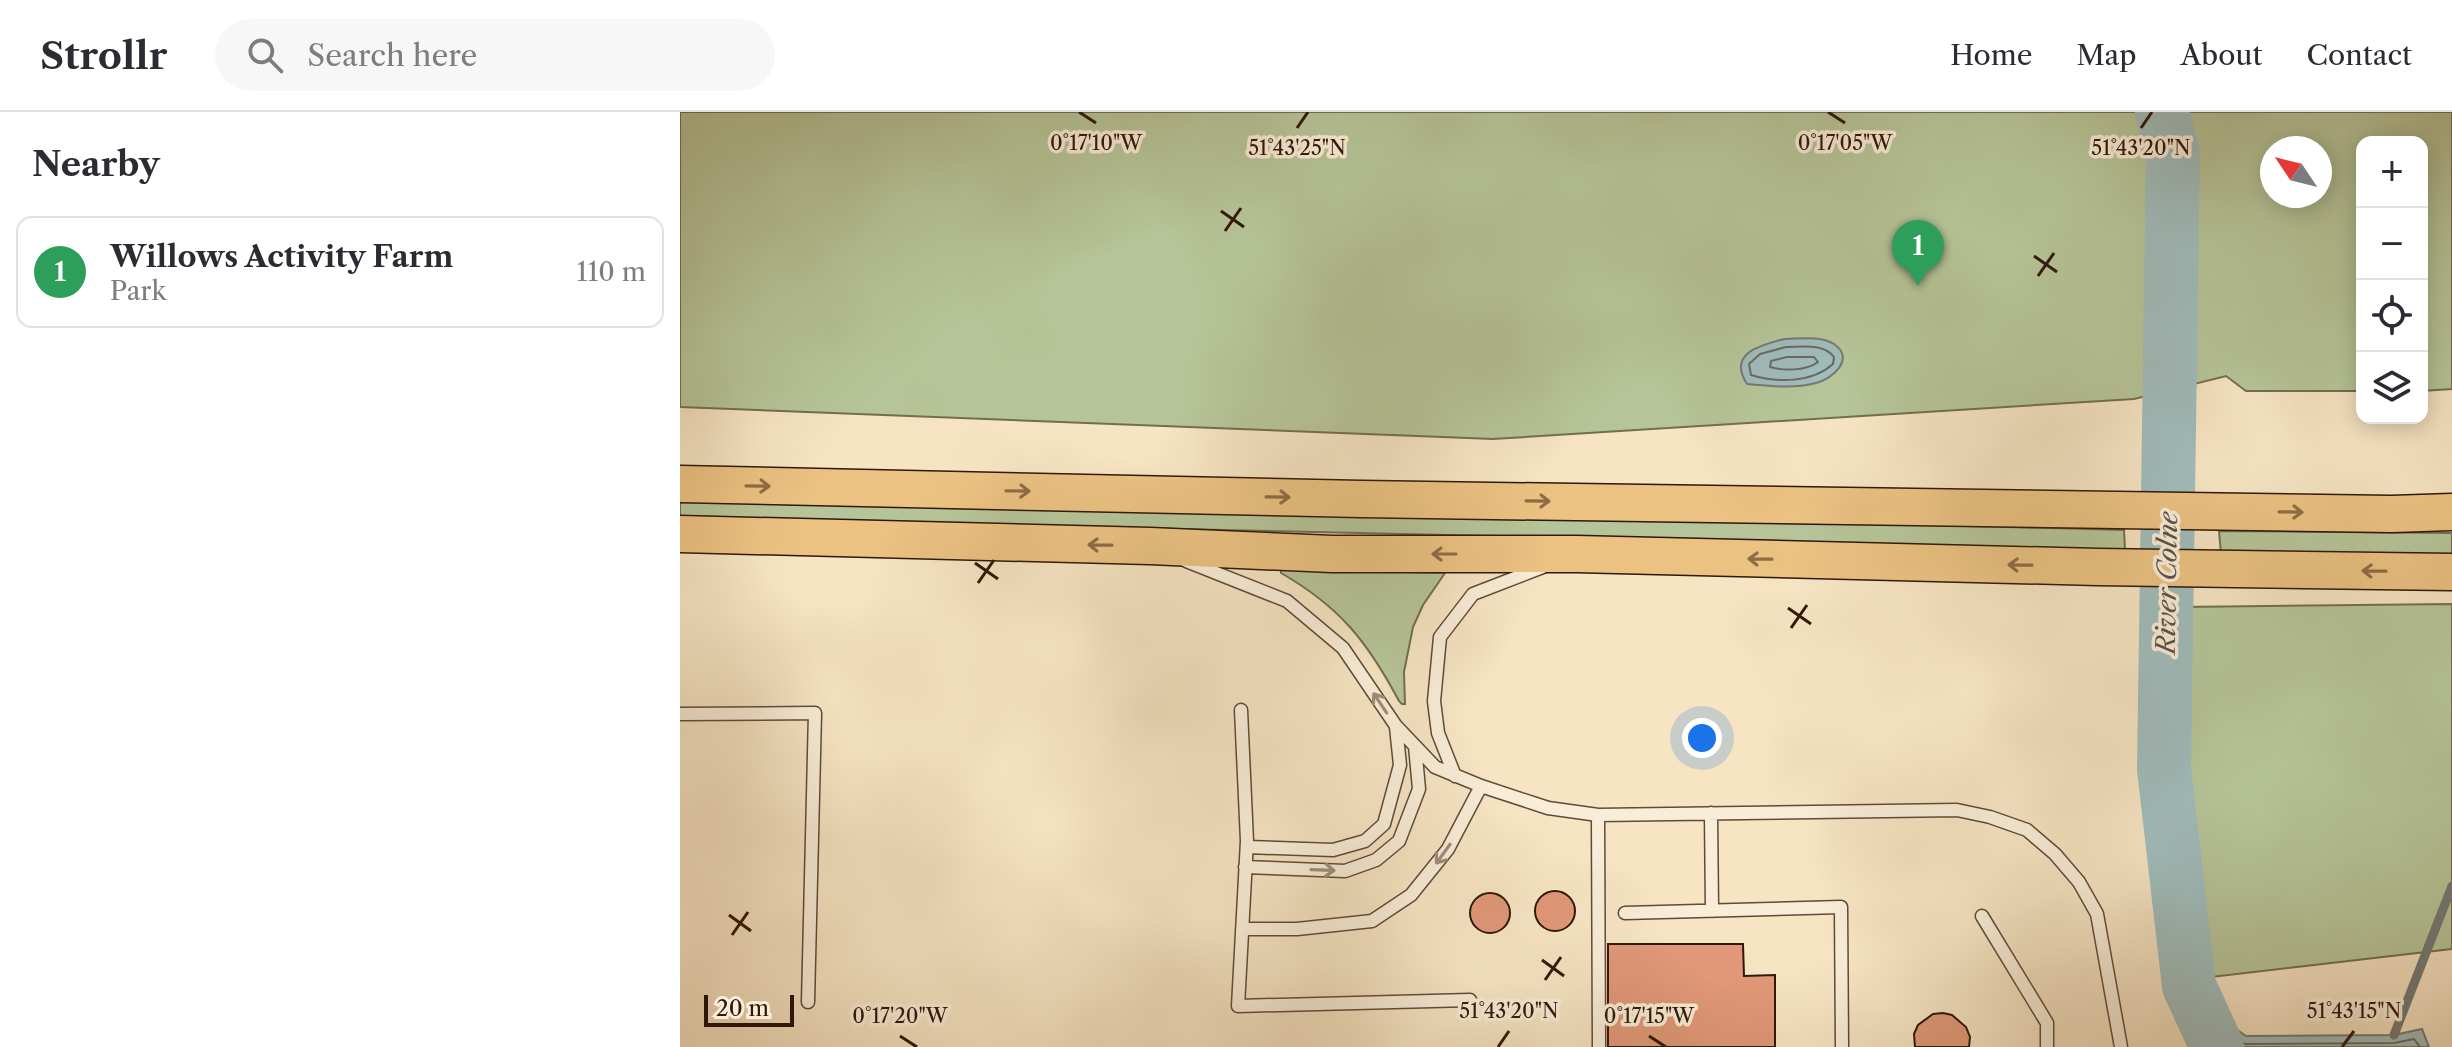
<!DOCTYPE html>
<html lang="en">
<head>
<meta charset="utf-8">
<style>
  body { margin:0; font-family:"Libre Caslon Text",serif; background:#f7f7f7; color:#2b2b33 }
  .controls { position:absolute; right:24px; top:24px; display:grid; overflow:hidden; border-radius:16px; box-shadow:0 4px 20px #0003 }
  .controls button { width:72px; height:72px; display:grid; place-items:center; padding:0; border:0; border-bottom:2px solid #e1e1e2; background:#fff; color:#2b2b33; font:40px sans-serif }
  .compass { position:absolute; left:1580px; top:24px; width:72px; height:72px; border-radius:50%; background:#fff; box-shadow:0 4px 20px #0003; rotate:305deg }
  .scale { position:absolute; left:24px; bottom:20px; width:90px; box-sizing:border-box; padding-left:8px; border:4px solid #2f170a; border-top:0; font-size:22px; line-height:28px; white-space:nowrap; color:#2f170a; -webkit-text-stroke:6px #f9edd8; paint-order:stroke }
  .you { position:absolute; left:1022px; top:626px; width:28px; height:28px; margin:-20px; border:6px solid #fff; border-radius:50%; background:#1a73e8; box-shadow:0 0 0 12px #1a73e833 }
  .badge { display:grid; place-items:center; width:52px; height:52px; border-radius:50%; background:#2563eb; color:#fff; font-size:26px; font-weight:700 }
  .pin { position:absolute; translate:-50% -66px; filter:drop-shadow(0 2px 4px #0008) }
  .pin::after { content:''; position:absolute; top:42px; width:28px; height:24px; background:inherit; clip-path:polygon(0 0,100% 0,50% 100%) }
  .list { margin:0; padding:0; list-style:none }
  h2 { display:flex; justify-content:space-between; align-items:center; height:104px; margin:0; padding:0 32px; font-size:34px }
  h2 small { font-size:26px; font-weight:400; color:#7c7c81 }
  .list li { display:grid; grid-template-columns:52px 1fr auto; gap:24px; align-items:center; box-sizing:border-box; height:112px; margin:0 16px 16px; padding:0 16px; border:2px solid #e1e1e2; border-radius:16px }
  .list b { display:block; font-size:30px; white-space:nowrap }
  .list p { margin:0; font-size:26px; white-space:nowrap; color:#7c7c81 }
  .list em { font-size:26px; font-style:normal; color:#7c7c81 }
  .icon { flex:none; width:44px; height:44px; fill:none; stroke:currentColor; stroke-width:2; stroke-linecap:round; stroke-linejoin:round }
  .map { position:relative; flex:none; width:1772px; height:935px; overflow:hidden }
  header { display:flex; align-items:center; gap:48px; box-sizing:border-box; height:112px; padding:0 40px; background:#fff; border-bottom:2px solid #e1e1e2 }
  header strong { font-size:38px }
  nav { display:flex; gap:44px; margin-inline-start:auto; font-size:28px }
  .search { width:560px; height:72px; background:#f7f7f7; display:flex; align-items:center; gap:20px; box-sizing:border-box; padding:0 28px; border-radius:44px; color:#7c7c81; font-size:30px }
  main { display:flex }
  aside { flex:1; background:#fff }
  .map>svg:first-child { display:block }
  .green { fill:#b6c599; stroke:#726e52; stroke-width:2; fill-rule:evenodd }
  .water { fill:#a0bcbc; stroke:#737a75; stroke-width:2 }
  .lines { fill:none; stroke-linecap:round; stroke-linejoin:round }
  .shore { stroke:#686a63; stroke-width:2 }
  .stream { stroke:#737a75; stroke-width:9 }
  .river { stroke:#a0bcbc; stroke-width:54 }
  .building { fill:#e09878; stroke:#2f170a; stroke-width:2 }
  .service-casing { stroke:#614a38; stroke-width:15 }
  .primary-casing { stroke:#2f170a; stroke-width:39 }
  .service { stroke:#f9edd8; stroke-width:12 }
  .primary { stroke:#ebc282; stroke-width:36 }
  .oneway { stroke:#8d6c46 }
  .oneway2 { stroke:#9e8d7b }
  .ticks { fill:none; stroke:#2f170a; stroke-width:3 }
  .labels { text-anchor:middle; stroke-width:7; stroke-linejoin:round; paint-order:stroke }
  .water-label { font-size:26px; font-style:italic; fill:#575148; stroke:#f9edd8 }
  .ticks-label { font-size:20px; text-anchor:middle; fill:#2f170a; stroke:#f9edd8; stroke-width:7; stroke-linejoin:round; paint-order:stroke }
</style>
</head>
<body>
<header>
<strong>Strollr</strong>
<div class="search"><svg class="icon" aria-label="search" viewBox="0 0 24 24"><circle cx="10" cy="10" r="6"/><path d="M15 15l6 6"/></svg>Search here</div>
<nav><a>Home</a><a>Map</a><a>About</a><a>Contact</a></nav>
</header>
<main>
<aside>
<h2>Nearby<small></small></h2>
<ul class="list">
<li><span class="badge" style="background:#2e9e5b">1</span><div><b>Willows Activity Farm</b><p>Park</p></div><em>110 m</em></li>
</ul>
</aside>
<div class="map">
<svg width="1772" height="935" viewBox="0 0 1772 935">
  <rect width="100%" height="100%" fill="#f6e4c3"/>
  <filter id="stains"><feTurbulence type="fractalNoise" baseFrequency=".0025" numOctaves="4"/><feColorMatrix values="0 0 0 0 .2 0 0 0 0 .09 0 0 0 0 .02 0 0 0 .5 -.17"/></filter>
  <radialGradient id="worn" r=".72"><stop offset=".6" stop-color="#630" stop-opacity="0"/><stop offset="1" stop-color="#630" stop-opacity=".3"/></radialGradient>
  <path class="green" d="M0 0H1772V277L1742 279V30H1682V279H1566L1546 264 1454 287 813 327 0 295ZM1592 36H1640V84H1592Z
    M0 386 750 400 1444 418 1445 438 0 406Z
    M1539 419 1772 421V446L1541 441Z
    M601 457 765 461 743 493 733 515 724 560 725 592H722L719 589C687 529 660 495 601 461Z
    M1772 492V837L1523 866 1497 727 1496 558 1500 495Z"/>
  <path class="water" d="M1104 227C1119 227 1140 223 1154 232 1176 247 1152 267 1136 271 1113 277 1091 274 1067 272 1047 241 1081 233 1104 227Z
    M1517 890 1566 924 1714 923 1742 917 1749 935H1518Z"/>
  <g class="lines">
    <path class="shore" d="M1106 235C1122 235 1143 231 1154 245L1153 252C1132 271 1097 271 1071 263L1069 252 1080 242Z
      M1107 245H1134L1138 250C1126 259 1104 259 1090 255L1091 249Z
      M1526 935V912L1530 909 1565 932 1714 931 1734 927 1740 935"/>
    <path class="stream" d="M1714 923 1772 774"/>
    <path class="river" d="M1482 0 1493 42 1484 657 1509 874 1537 935"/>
  </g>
  <path class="building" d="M855 799a20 20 0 1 1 40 0a20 20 0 1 1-40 0Z
    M790 801a20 20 0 1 1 40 0a20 20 0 1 1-40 0Z
    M928 832H1063L1064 864 1095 863V935H928Z
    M1263 901 1272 903 1286 915 1290 925 1289 935H1235L1234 922 1238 913 1253 902Z"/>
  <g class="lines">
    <g class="service-casing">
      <path id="service" d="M506 449 607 489 663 536 716 614 755 655 801 674 868 696 918 703 1277 698 1310 705 1347 718 1375 742 1399 770 1417 802 1441 935
        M561 598 567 729 558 894 790 888
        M0 602 135 601 128 890
        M775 664 758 621 754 589 760 525 793 482 863 455
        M1031 701 1032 799
        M918 703 919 935
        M567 735 653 738 685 729 704 712 720 653 716 615
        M565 755 665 759 696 748 719 729 739 677 735 634
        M945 801 1161 795 1162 935
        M1302 804 1367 911V935
        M562 817H617L692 809 731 783 768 737 801 674"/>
    </g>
    <g class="primary-casing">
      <path id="primary" d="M0 372 681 387 1712 402 1772 400
        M0 422 470 434 652 442H896L1418 455 1772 460"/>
    </g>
    <use href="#service" class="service"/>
    <use href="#primary" class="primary"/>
  </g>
  <defs><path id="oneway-shaft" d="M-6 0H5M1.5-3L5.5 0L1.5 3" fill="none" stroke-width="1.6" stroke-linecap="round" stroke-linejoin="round" transform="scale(2)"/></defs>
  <g class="oneway">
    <use href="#oneway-shaft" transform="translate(78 374) rotate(1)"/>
    <use href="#oneway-shaft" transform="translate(338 379) rotate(1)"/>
    <use href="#oneway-shaft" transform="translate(598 385) rotate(1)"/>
    <use href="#oneway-shaft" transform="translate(858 389) rotate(1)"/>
    <use href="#oneway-shaft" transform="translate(1611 400) rotate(1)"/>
    <use href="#oneway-shaft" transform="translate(420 433) rotate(-179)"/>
    <use href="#oneway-shaft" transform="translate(764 442) rotate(180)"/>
    <use href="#oneway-shaft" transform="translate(1080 447) rotate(-179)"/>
    <use href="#oneway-shaft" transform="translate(1340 453) rotate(-179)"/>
    <use href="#oneway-shaft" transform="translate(1694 459) rotate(-179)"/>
  </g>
  <g class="oneway2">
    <use href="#oneway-shaft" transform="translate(700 591) rotate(-124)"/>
    <use href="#oneway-shaft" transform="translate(763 742) rotate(126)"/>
    <use href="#oneway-shaft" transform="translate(643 758) rotate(2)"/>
  </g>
  <path class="ticks" d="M399 0 416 11M1148 0 1165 11M617 16 628 0M1461 16 1472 0M541 99 564 115M545 119 561 96M1354 144 1377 160M1358 164 1374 141M295 451 318 467M298 471 314 448M1108 496 1131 512M1111 516 1127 493M49 803 71 819M52 823 68 800M862 848 884 864M865 868 881 845M220 924 237 935M969 924 986 935M818 935 829 919M1662 935 1674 919"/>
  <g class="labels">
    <g class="water-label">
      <text transform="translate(1487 471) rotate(-89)" y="9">River Colne</text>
    </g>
  </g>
  <g class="ticks-label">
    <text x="416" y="38">0°17'10"W</text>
    <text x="1165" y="38">0°17'05"W</text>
    <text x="617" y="43">51°43'25"N</text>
    <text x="1461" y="43">51°43'20"N</text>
    <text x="829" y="906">51°43'20"N</text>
    <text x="1674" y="906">51°43'15"N</text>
    <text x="220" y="911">0°17'20"W</text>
    <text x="969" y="911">0°17'15"W</text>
  </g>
  <rect width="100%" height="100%" filter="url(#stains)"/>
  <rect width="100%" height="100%" fill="url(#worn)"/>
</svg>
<div class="controls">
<button>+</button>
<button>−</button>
<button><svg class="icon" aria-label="locate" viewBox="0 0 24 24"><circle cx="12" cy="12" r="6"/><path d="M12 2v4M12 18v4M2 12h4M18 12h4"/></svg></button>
<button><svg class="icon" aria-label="layers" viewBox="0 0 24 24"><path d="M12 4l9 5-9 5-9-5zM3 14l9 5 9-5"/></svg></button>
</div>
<svg class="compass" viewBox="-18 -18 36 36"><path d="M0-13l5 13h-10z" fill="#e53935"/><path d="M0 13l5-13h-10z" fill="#7c7c81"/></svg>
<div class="scale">20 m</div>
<div class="you"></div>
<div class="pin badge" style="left:1238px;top:174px;background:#2e9e5b">1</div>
</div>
</main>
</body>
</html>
